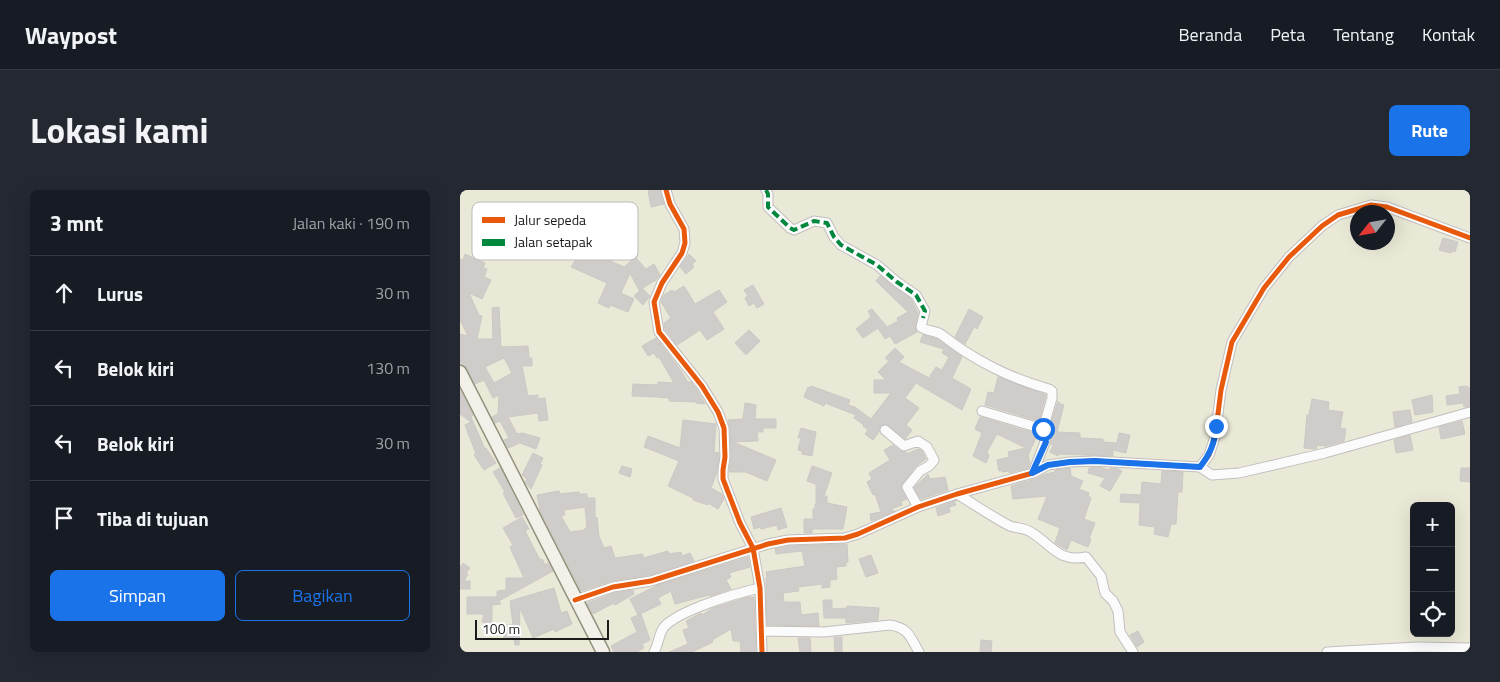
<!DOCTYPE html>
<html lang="id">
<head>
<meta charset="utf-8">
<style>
  body { margin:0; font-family:"Titillium Web",sans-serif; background:#242831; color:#f1f3f6 }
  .controls { position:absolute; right:15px; bottom:15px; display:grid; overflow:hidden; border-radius:8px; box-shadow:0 5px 20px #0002 }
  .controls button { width:45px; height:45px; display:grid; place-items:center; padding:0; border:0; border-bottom:1px solid #363941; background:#171b24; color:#f1f3f6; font:25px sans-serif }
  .compass { position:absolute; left:890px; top:15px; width:45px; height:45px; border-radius:50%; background:#171b24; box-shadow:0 5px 20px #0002; rotate:239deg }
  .scale { position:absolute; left:15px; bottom:12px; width:134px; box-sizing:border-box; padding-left:5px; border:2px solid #1b1b1b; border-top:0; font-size:14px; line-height:18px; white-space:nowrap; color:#1b1b1b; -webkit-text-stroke:4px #fff; paint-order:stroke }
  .stop { position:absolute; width:15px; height:15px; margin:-11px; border:4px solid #1a73e8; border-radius:50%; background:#fff }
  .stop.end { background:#1a73e8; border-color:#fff; box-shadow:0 1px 5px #0008 }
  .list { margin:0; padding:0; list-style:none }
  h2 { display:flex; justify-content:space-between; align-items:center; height:65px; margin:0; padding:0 20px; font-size:21px }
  h2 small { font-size:16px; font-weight:400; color:#9ea1a6 }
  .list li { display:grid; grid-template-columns:32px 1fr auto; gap:15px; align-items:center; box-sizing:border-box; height:75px; padding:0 20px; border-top:1px solid #363941 }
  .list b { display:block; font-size:19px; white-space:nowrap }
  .list em { font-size:16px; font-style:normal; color:#9ea1a6 }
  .actions { display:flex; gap:10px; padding:15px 20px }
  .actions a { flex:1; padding:11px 0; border:1px solid #1a73e8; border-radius:8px; text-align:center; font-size:18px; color:#1a73e8 }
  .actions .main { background:#1a73e8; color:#fff }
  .icon { flex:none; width:28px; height:28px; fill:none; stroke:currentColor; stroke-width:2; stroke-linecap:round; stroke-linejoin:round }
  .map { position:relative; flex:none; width:1010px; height:462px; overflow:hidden; border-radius:8px }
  header { display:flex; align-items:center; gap:30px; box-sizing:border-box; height:70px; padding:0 25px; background:#171b24; border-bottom:1px solid #363941 }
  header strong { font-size:24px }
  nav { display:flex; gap:28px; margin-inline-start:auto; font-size:18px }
  .intro { display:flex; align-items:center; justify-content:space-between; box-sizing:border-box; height:120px; padding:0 30px }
  h1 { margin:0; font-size:35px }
  .button { padding:12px 22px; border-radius:8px; background:#1a73e8; color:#fff; font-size:18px; font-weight:700 }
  main { display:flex; gap:30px; padding:0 30px }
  aside { flex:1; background:#171b24; border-radius:8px; box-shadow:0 5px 20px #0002 }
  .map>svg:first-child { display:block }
  .farmland { fill:#eae8d6; fill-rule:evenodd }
  .building { fill:#d0ccca; stroke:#ccc8c5; fill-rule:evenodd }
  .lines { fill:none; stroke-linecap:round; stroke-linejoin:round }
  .minor-casing { stroke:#c0bfbe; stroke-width:11 }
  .secondary-casing { stroke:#92917d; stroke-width:15 }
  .minor { stroke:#fcfbfb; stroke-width:9 }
  .secondary { stroke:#f2f0e8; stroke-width:12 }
  .quiet { stroke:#00873e; stroke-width:4; stroke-dasharray:8 4; stroke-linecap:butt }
  .cycleway-casing { stroke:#fff; stroke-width:8 }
  .cycleway { stroke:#e8590c; stroke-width:5 }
  .route { stroke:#1a73e8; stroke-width:6 }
  .key { fill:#fff; stroke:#bbb; stroke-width:1 }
  .key-label { font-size:14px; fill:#1b1b1b }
</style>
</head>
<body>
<header>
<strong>Waypost</strong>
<nav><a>Beranda</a><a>Peta</a><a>Tentang</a><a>Kontak</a></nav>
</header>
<div class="intro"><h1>Lokasi kami</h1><a class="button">Rute</a></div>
<main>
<aside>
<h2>3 mnt<small>Jalan kaki · 190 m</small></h2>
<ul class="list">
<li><svg class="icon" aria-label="ahead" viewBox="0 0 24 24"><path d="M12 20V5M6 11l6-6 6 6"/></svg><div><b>Lurus</b></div><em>30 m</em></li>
<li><svg class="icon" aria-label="left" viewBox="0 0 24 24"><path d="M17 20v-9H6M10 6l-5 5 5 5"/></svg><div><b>Belok kiri</b></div><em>130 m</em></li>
<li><svg class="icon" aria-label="left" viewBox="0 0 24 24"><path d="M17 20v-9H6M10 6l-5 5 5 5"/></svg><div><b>Belok kiri</b></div><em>30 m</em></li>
<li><svg class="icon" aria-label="arrive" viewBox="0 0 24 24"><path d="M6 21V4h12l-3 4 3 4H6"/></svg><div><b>Tiba di tujuan</b></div></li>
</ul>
<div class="actions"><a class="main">Simpan</a><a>Bagikan</a></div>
</aside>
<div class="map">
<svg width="1010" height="462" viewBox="0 0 1010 462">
  <rect width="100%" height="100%" fill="#e9e6e3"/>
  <path class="farmland" d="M0 0H1010V462H0ZM898 22H928V52H898ZM954 316H991V443H954Z"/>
  <path class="building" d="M192 0H200L204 14 191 17 188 1Z
    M983 48 998 52 995 62 992 61 991 63 979 60Z
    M5 64 25 73 23 78 27 79 24 87 31 90 22 109 9 103 19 125 22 126 17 149H33L32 118 39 117 41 157 68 156 69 168H72V176H62L68 206 78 205V209L85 208 88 230 79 231 78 223 48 227 57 244 62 243 80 248 76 259 60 253 48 258 44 250 49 248 40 231 35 233 32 227 38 224 39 205 33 208 24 190 15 194 7 178 0 174V144L8 146 0 130V69L3 70ZM44 168 52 183 34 193 25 177Z
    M229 64 236 71 232 74 234 77 226 84 220 77Z
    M137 65 164 77 178 65 176 68 186 79 194 74 200 85 196 90 179 100 170 83 161 103 174 109 168 122 150 115 149 118 138 113 147 93 111 77 118 66Z
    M420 86 451 109 458 123 455 136 457 142 435 154 430 146 425 149 418 138 403 148 396 139 411 127 408 121 412 119 427 137 438 131 437 128 448 122 416 91Z
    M293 95 304 114 297 118 294 113 289 116 285 108 288 106 284 100Z
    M224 96 235 114 259 100 267 112 253 122 264 139 247 150 240 140 217 155 205 139 204 133 211 128 201 112 204 105 212 100 214 102Z
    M182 98 190 106 183 115 174 106Z
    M509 119 523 127 517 139 514 137 505 154 495 147Z
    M289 140 300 151 286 165 275 153Z
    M463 145 477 149 502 167 492 188 511 199 502 220 456 193 445 208 459 218 446 235 452 240 445 249 426 234 420 236 419 242 413 250 405 244 408 240 403 236 404 235 394 228 396 225 365 213 364 216 344 207 348 197 351 198V196L390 210 388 215 395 217 411 229 431 203H414V190H426L418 182 429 171 425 168 435 158 444 167 439 172 469 188 476 177 482 180 489 167 482 163 484 159 460 152Z
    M196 148 219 178 228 192H231L237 200 245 214 236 213V212L209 211V208L197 207 172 206 173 194 198 195V192L214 193 199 167 197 168 194 163 188 166 182 156Z
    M538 187 586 205 579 231 525 215 528 202 534 203Z
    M1007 196 1008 198H1010V216L1004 217 1003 213 987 215 986 206 1000 204 999 197Z
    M0 200 13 225 11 227 25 259 26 258 36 273 24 280 14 265 16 264 5 235 11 232 0 224Z
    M972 205 973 222 955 225 952 210Z
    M852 209 869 212 868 220 883 222 880 238 886 239 884 251 866 256 857 255 856 259H854L844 258 847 225H849Z
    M598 211V213L604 215 597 242 620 243V248L643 249V252L657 253 659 243 670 245 666 263 653 260V266L599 264 598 266 590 262 593 255 591 254 589 239Z
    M285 213 296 215 295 229H316V238H303V242H297L298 251 273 252 316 270 307 291 286 282H269L271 267 270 238 268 230 283 229Z
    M950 220 952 232 935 237 933 222Z
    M520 227 577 244 578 249 576 248 568 265 570 274 568 278 549 283V281L542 282V280L539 281 537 270 549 267 548 262 566 258 537 244 527 262 529 266 526 273 513 266 522 243 515 239Z
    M223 230 256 234 254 262 259 263V267L257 282 251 298 262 304 264 309 258 319 248 313V315L233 310V308L208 296 219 271 184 257 188 246 220 258Z
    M1002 231 1005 244 981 249 979 237Z
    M341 238 356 242 352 266 342 264V261L338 260 341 248H338Z
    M950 245 953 260 936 263 934 250Z
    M433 255 440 261 446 262 447 264 458 259 462 261 466 269 455 277 442 294 441 299 447 309 441 311 442 315 429 320 435 321 411 331 410 324 421 322 415 304 413 305 407 292 412 289 409 283 430 270 424 260Z
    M73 263 83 268 80 274 82 275 71 299 65 292 67 289 62 285Z
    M162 276 172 279 170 287 159 283Z
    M352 276 372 283 364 306H367V313L387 317 383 339H352V343H344V329H353V319H355V314H356V294L347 291Z
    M639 277 649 280 650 278H656L662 281 650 301 640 296 645 288 628 283 629 278Z
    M40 278 62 322 63 325 56 328 43 303 45 302 33 282Z
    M610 278 611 286 623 291 619 299 629 303 628 306 631 308 624 329 635 333 629 349H631L628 357 611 350 607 360 595 353 600 338 578 329 587 306 553 309 551 296 575 289 585 284 595 282V280Z
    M1001 278H1010V292L1000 291Z
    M702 281 723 282 722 302H718L716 334H711L708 347 694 344 695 337 679 335 680 313 660 312 661 304 681 305 682 292 701 294Z
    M468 284 470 289 485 287 488 300 461 309 454 298Z
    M99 301 100 304 119 302V304H127V308H135V328L137 327 139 346 144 358 151 356 155 368 183 364V368L208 361 209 364 221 362 222 366 230 363 234 371 190 385 151 391 121 401 80 321 77 305ZM125 317 127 338H125V340L110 342 101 326 105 325 104 320Z
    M494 311 496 315 489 317 490 322 478 326 476 318Z
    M321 318 327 337 318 340 317 335 301 339 300 337 294 339 291 327Z
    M62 327 69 339 65 341 80 370 82 369 85 375 88 373 93 381 39 411 41 414 32 415V434L22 432 24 424H7V407H37V401L46 400V388H64L50 357 53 355 43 338Z
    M387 354 388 372H386V376L376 377 377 389 370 390V397L362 398V394L338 397 339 401 323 403 324 412H340L341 425 358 423 359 436 307 435 306 388H307L306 382 345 376 342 361 316 364 315 359 329 356Z
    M411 365 418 383 406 387 399 369Z
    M288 367 290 377 269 383 271 387 266 390 271 399 250 406 249 405 215 414 211 401 198 408 201 414 178 425 170 409 198 395Z
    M3 373 10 378 6 383 8 384 4 391H10V399H0V377Z
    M94 398 101 423 107 421 112 434 95 442 94 439 73 448 60 418 59 455H55L54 449 44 448V435H53L50 411Z
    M173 400 174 404 155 415 154 413 133 424 127 413 155 403Z
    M288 407H294L296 462H281L280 451H273L271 439 252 450 253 452 232 462H209L228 454 223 440 229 438 226 431 241 423 242 425 253 418Z
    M363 410H372V419L387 418V416L419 418 418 430 386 433V428H364Z
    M181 424 190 450 182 454 184 458 177 462H154L151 456 177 442 171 428Z
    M678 441 684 452 677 457 670 445Z
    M374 447H382V462H375Z
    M338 448H350L351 462H340Z
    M521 450 532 451 531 462H520Z"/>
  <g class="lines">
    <g class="minor-casing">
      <path id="minor" d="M206 0 210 14 224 39 225 53 222 63 202 93 194 112 199 142 242 196 258 222 264 238 265 267 263 280V289L280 333 293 358 300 398 302 462
        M306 0 308 4V17L330 38 334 40 354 31 367 33 374 47 381 55 417 75 437 92 456 105 465 121 461 137C467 142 476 140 482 145 512 169 551 189 589 199L592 201V208L583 239 585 252 573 283
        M522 221 583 239
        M425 240 444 256 458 251 467 257 474 270 469 276 460 281 447 297 458 317
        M740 277 752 285 779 283 865 263 1010 222
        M497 304C514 314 532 327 550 336 556 338 563 338 569 341 591 353 597 373 626 367L641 386 645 403 653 411 658 421 660 442 673 462
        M115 410 153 397 191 391 308 354 328 350 385 348 398 344 458 317 497 304 573 283 588 275 610 272 635 271 740 277 749 265 755 247 761 200 772 152 804 98 829 67 862 36 878 25 911 15 927 17 1010 48
        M301 441 364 442 430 435C449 438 450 447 459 462
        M194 462C199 454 198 445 204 437 219 420 277 403 300 398
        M867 462 957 457 1010 458"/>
    </g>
    <g class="secondary-casing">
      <path id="secondary" d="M0 182 143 462"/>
    </g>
    <use href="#minor" class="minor"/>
    <use href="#secondary" class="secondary"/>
    <path class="quiet" d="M306 0 308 4V17L330 38 334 40 354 31 367 33 374 47 381 55 417 75 437 92 456 105 465 121 463 128"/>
    <g class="cycleway-casing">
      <path id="cycleway" d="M206 0 210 14 224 39 225 53 222 63 202 93 194 112 199 142 242 196 258 222 264 238 265 267 263 280V289L280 333 293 358 300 398 302 462
        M115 410 153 397 191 391 308 354 328 350 385 348 398 344 458 317 497 304 573 283 588 275 610 272 635 271 740 277 749 265 755 247 761 200 772 152 804 98 829 67 862 36 878 25 911 15 927 17 1010 48"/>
    </g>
    <use href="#cycleway" class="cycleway"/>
  </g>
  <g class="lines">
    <path class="route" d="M583 239 586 252 572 283 588 275 610 272 635 271 740 277C750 264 755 253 756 236"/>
  </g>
  <rect x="12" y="12" width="166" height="58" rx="8" class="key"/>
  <rect x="22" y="27" width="23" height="6" fill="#e8590c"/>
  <rect x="22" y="49" width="23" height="7" fill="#00873e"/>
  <g class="key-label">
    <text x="54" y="35">Jalur sepeda</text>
    <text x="54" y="57">Jalan setapak</text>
  </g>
</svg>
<div class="controls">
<button>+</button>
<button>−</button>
<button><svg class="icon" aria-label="locate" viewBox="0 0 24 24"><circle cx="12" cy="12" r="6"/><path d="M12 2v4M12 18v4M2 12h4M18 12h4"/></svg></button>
</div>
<svg class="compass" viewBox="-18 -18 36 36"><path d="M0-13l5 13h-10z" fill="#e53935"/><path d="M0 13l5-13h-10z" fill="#9ea1a6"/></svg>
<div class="scale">100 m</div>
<div class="stop" style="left:583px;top:239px"></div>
<div class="stop end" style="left:756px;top:236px"></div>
</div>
</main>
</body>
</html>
